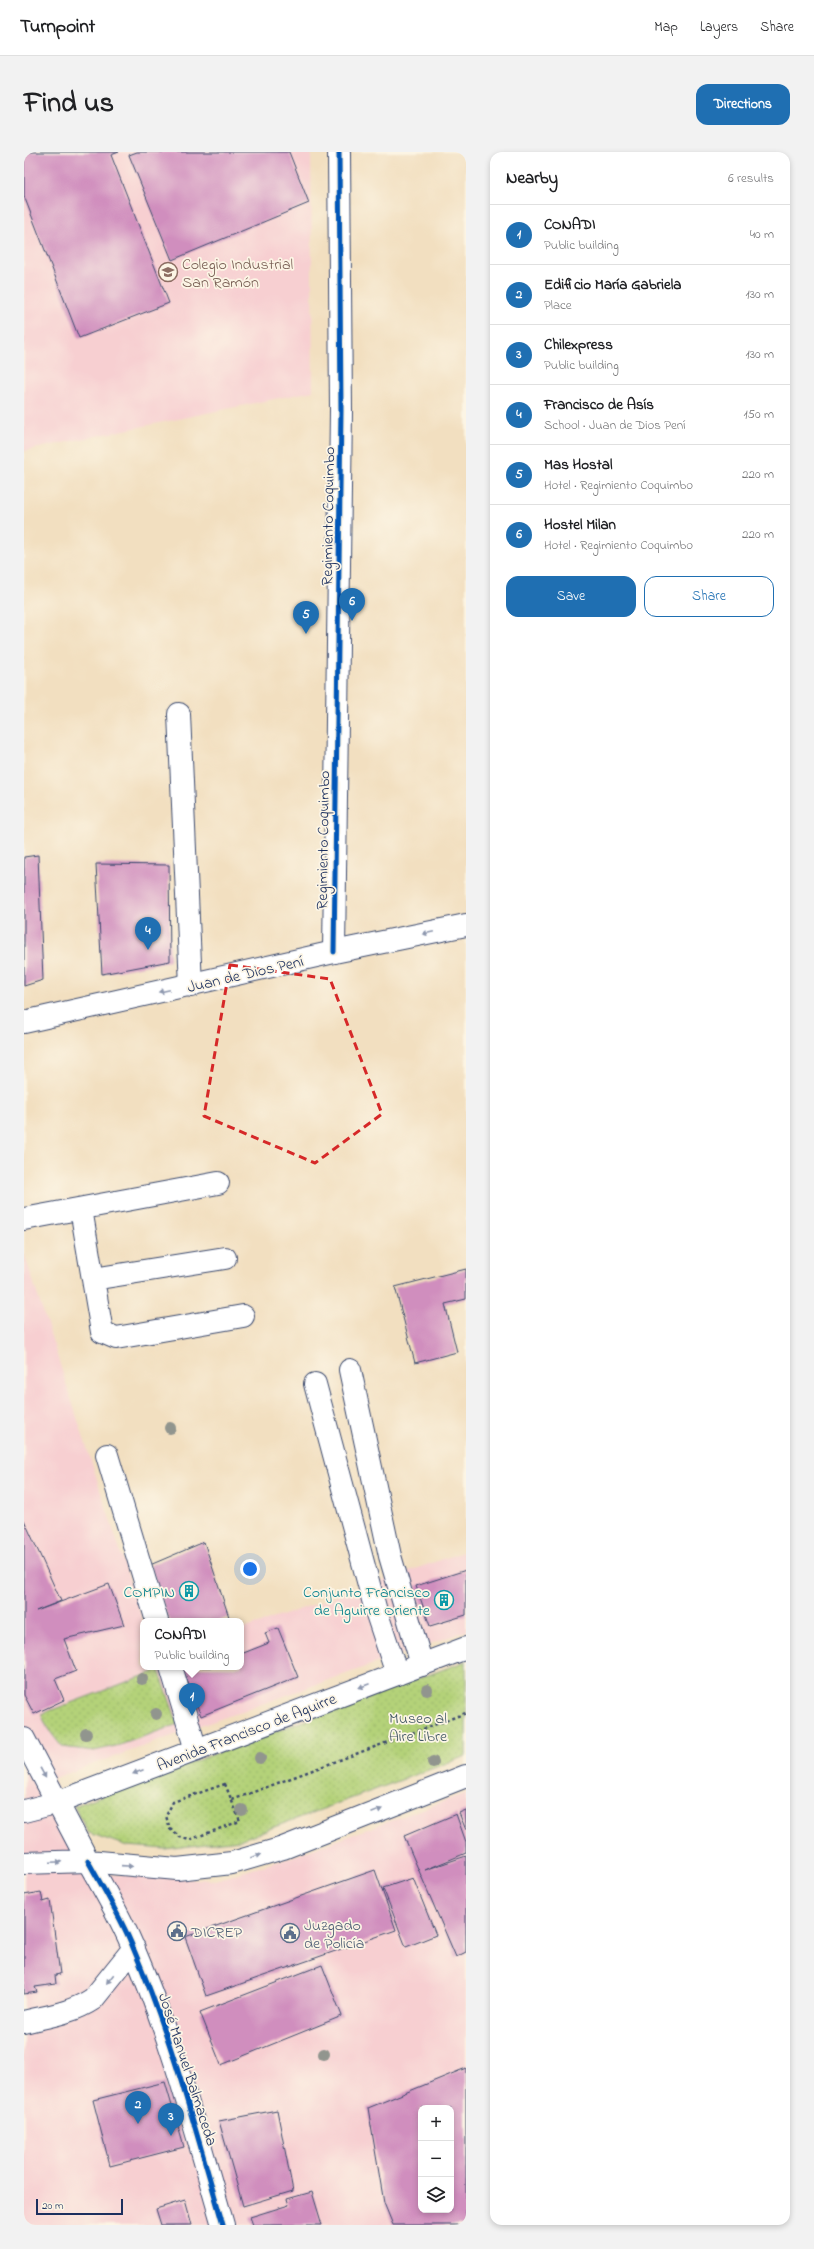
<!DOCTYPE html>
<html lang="en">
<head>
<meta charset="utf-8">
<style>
  body { margin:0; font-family:"Indie Flower",sans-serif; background:#f2f2f2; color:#202124 }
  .controls { position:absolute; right:12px; bottom:12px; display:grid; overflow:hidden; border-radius:8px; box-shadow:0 2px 6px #0003 }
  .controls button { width:36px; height:36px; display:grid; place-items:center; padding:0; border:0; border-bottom:1px solid #e0e0e0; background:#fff; color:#202124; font:20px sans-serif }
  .scale { position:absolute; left:12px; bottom:10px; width:87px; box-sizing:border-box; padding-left:4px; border:2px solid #1b2f5e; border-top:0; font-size:11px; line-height:14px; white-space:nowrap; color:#1b2f5e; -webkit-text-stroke:3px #fcf5e5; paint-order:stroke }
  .you { position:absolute; left:226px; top:1417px; width:14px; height:14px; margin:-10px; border:3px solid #fff; border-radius:50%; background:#1a73e8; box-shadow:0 0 0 6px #1a73e833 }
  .badge { display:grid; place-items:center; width:26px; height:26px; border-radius:50%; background:#1f6fb2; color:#fff; font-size:13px; font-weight:700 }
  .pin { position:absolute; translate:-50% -33px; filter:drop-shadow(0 1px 2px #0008) }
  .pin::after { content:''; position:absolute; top:21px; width:14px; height:12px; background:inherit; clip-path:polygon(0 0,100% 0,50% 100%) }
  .popup { position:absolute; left:116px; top:1466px; width:104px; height:52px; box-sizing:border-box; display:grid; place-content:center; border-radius:8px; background:#fff; filter:drop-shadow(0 1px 3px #0005); font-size:13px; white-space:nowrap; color:#757577 }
  .popup b { font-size:15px; color:#202124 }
  .popup::after { content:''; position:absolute; left:50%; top:100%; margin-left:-8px; border:8px solid transparent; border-top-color:#fff }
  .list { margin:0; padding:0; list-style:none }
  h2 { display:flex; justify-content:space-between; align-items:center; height:52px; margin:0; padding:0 16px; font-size:17px }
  h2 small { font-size:13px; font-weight:400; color:#757577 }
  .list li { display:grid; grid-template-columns:26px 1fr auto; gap:12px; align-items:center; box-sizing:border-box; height:60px; padding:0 16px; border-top:1px solid #e0e0e0 }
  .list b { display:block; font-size:15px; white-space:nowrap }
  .list p { margin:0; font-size:13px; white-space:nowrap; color:#757577 }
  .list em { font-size:13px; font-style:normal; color:#757577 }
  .actions { display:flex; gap:8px; padding:12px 16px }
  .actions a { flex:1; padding:9px 0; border:1px solid #1f6fb2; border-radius:12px; text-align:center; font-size:14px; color:#1f6fb2 }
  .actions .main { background:#1f6fb2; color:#fff }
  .icon { flex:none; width:22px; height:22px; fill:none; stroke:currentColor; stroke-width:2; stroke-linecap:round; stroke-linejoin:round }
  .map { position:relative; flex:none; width:442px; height:2073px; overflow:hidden; border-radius:12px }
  header { display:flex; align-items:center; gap:24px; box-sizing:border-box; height:56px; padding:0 20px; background:#fff; border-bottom:1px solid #e0e0e0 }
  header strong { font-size:19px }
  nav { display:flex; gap:22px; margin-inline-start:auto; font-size:14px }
  .intro { display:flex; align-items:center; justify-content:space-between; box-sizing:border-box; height:96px; padding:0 24px }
  h1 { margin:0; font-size:28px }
  .button { padding:10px 18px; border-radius:12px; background:#1f6fb2; color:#fff; font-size:14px; font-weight:700 }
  main { display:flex; gap:24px; padding:0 24px }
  aside { flex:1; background:#fff; border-radius:12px; box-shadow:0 2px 6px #0003 }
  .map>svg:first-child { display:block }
  .built { fill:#f7cfd1; fill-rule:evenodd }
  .park { fill:url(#park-dots); stroke:#68806c }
  .building { fill:#d08ebe; fill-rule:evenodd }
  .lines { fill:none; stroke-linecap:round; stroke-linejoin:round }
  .minor-casing { stroke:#3b496d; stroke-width:24 }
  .major-casing { stroke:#3b496d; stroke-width:24 }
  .path { stroke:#3b496d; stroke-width:2.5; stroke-dasharray:3 3; stroke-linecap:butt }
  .minor { stroke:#fff; stroke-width:22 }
  .major { stroke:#fff; stroke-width:22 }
  .cycleway-casing { stroke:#fcf5e5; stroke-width:8 }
  .cycleway { stroke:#0057b8; stroke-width:5 }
  .tree { fill:#91958e }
  .oneway { fill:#8d97ae }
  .marked { fill:none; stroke:#d62828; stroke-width:3; stroke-dasharray:8 5; stroke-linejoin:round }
  .labels { text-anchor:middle; stroke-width:3.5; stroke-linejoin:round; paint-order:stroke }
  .education-label { font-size:16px; fill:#785e54; stroke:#fcf5e5; text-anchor:start }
  .street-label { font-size:16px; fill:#1b2f5e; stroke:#fcf5e5 }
  .culture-label { font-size:16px; fill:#0d838f; stroke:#fcf5e5; text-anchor:end }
  .park-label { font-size:16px; fill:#415865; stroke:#fcf5e5 }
  .service-label { font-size:16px; fill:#4e5e75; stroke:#fcf5e5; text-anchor:start }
</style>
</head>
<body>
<header>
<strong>Turnpoint</strong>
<nav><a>Map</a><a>Layers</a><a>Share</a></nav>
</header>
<div class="intro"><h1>Find us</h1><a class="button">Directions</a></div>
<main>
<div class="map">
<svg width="442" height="2073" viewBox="0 0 442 2073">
  <defs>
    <pattern id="park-dots" width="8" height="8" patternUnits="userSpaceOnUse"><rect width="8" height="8" fill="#b4d279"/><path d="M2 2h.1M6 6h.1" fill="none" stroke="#9ab56b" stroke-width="1.8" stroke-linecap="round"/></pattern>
  </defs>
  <rect width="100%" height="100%" fill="#fcf5e5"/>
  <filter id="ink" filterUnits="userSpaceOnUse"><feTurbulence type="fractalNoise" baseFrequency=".025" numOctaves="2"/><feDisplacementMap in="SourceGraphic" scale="8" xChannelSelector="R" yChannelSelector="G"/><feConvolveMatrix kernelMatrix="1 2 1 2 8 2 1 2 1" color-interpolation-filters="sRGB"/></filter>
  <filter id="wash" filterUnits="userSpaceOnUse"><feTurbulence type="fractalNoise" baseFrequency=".012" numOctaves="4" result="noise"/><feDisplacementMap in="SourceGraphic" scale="16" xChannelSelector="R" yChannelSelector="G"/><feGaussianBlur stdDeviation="0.9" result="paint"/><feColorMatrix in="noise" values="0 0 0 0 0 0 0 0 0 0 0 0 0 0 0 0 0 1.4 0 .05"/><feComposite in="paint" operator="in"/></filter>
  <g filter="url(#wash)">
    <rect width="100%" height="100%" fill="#f2dfc0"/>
    <path class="built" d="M0 0H287L289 239 0 299Z
      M0 1101 119 1470V1515H217V1478L442 1399V1479L28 1627 78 1722 191 1728 259 1708 442 1641V2073H0V1644L2 1643 0 1639ZM397 1956H427V2058H397Z"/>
    <path class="park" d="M442 1509V1604L215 1688 141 1697 103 1694 65 1681 50 1654Z
      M135 1518 154 1572 96 1593 70 1599 38 1595 24 1577 17 1562Z"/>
    <g id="blocks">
      <path class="building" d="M0 0H95L87 3 145 151 55 186 0 44Z
        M113 0H265L285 51 148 108 105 3Z
        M14 703 19 828 0 834V705Z
        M72 712 145 713 146 809 78 822Z
        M442 1117V1147L421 1152 433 1200 391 1211 371 1135Z
        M0 1368 37 1449 12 1459 85 1432 100 1473 40 1487 52 1519 31 1527 40 1548 10 1562 0 1543Z
        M180 1390 205 1465 195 1469H145L126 1413Z
        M442 1418V1463L406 1474 392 1434Z
        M254 1476 274 1525 177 1564 158 1515H217V1502L245 1491 241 1481Z
        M442 1658V1678L435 1661Z
        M432 1662 442 1690V1701L401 1718 442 1704V1800L432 1805 380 1684Z
        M351 1718 372 1778 182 1844 161 1785Z
        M389 1726 412 1783 382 1795 359 1736Z
        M17 1740 19 1750 26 1748 36 1822 31 1823 32 1832 11 1835 13 1840 0 1842V1743Z
        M298 1813 318 1864 197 1913 176 1860Z
        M442 1916V2073H369L360 2051 344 1956ZM397 1956H427V2058H397Z
        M141 1930 160 1995 86 2014 69 1948Z
        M253 1958 269 2039 219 2054 195 1969Z
        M288 2040 298 2073H229L226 2065 265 2053 263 2047Z
        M161 2048 168 2073H137L132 2057Z"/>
    </g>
  </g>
  <g filter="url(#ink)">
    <use href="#blocks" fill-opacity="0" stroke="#3b496d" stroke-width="1"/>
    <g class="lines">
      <g class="minor-casing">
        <path id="minor" d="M155 562 167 834
          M310 800 317 258 315 0
          M57 1057 78 1180 92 1186 219 1164
          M0 1067 194 1031
          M69 1127 201 1106
          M326 1218 366 1404 398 1513
          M291 1232 352 1459 373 1522
          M83 1303 133 1469
          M147 1515 172 1598
          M64 1709C80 1738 98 1767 110 1798 148 1887 172 1980 199 2073
          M0 1870C24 1864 48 1861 69 1847L110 1796"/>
      </g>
      <g class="major-casing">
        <path id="major" d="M0 870 310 800 442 773
          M0 1587 64 1709
          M0 1659 35 1650 442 1496
          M0 1711 64 1709 153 1717 208 1711 259 1696 442 1624"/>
      </g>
      <path class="path" d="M201 1632 216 1669 165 1688 156 1685 146 1677 142 1664 149 1650Z
        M208 1648 442 1561"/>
      <use href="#minor" class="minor"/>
      <use href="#major" class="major"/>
      <g class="cycleway-casing">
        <path id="cycleway" d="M310 800 317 258 315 0
          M64 1709C80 1738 98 1767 110 1798 148 1887 172 1980 199 2073"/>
      </g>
      <use href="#cycleway" class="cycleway"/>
    </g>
    <g class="tree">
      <circle cx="146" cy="1276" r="6"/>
      <circle cx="118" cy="1527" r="6"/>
      <circle cx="403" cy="1538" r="6"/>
      <circle cx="132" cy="1562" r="6"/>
      <circle cx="62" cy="1582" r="6"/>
      <circle cx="236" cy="1606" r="6"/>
      <circle cx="409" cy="1610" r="6"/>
      <circle cx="218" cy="1658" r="6"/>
      <circle cx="300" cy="1902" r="6"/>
    </g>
    <defs><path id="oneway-solid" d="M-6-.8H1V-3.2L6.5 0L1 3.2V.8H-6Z"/></defs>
    <g class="oneway">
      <use href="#oneway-solid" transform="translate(404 781) rotate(168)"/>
      <use href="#oneway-solid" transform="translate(140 839) rotate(168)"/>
      <use href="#oneway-solid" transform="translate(340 1534) rotate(159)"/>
      <use href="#oneway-solid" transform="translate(114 1620) rotate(159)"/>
      <use href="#oneway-solid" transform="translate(19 1621) rotate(61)"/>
      <use href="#oneway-solid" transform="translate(353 1659) rotate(-22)"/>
      <use href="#oneway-solid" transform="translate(232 1704) rotate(-16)"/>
      <use href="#oneway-solid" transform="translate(32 1710) rotate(-2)"/>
      <use href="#oneway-solid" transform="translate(103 1714) rotate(4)"/>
      <use href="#oneway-solid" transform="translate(86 1827) rotate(128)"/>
    </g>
  </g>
  <path class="marked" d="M206 813 306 827 358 962 291 1011 180 964Z"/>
  <defs>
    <g id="school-ring" transform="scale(1)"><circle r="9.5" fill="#fcf5e5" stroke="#8d6e63" stroke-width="1.5"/><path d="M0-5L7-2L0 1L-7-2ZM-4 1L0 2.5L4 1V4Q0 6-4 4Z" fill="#8d6e63"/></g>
    <g id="building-ring" transform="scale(1)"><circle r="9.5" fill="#fcf5e5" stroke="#0f9aa8" stroke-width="1.5"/><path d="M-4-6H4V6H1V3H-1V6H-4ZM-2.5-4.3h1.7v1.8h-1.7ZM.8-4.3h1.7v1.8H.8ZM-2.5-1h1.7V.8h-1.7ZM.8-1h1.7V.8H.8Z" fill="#0f9aa8"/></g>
    <g id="civic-ring" transform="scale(1)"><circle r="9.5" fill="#fcf5e5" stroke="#5c6f8a" stroke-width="1.5"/><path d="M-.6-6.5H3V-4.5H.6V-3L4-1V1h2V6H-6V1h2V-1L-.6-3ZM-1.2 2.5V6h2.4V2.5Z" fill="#5c6f8a"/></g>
  </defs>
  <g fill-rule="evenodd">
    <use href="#school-ring" x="144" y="120"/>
    <use href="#building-ring" x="165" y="1439"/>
    <use href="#building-ring" x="420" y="1448"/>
    <use href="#civic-ring" x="153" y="1779"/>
    <use href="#civic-ring" x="266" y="1781"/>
  </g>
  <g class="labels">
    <g class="education-label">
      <text x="158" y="117">Colegio Industrial<tspan x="158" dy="18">San Ramón</tspan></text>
    </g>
    <g class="street-label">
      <text transform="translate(303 364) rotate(-89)" y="6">Regimiento Coquimbo</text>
      <text transform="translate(298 688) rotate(-89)" y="6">Regimiento Coquimbo</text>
      <text transform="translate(221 821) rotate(-13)" y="6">Juan de Dios Pení</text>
      <text transform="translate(222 1579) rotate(-21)" y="6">Avenida Francisco de Aguirre</text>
      <text transform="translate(165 1917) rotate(72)" y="6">José Manuel Balmaceda</text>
    </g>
    <g class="culture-label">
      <text x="151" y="1445">COMPIN</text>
      <text x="406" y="1445">Conjunto Francisco<tspan x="406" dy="18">de Aguirre Oriente</tspan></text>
    </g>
    <g class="park-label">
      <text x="394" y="1571">Museo al<tspan x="394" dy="18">Aire Libre</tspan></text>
    </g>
    <g class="service-label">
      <text x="280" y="1778">Juzgado<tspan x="280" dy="18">de Policía</tspan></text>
      <text x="167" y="1785">DICREP</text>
    </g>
  </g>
</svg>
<div class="controls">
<button>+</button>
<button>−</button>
<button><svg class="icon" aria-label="layers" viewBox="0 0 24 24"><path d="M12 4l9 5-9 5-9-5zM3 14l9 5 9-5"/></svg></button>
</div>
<div class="scale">20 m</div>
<div class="you"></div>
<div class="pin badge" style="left:168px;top:1564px">1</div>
<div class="popup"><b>CONADI</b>Public building</div>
<div class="pin badge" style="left:114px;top:1972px">2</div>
<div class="pin badge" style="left:147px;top:1984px">3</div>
<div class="pin badge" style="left:124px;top:798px">4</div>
<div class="pin badge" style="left:282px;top:482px">5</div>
<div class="pin badge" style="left:328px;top:469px">6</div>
</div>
<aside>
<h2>Nearby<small>6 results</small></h2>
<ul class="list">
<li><span class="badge">1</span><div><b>CONADI</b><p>Public building</p></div><em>40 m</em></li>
<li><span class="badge">2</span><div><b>Edificio María Gabriela</b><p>Place</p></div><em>130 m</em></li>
<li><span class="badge">3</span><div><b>Chilexpress</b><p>Public building</p></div><em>130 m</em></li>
<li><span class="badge">4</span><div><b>Francisco de Asís</b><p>School · Juan de Dios Pení</p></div><em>150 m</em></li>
<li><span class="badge">5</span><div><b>Mas Hostal</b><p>Hotel · Regimiento Coquimbo</p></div><em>220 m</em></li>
<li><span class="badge">6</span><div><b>Hostel Milan</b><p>Hotel · Regimiento Coquimbo</p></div><em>220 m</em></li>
</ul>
<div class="actions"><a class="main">Save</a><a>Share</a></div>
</aside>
</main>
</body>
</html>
